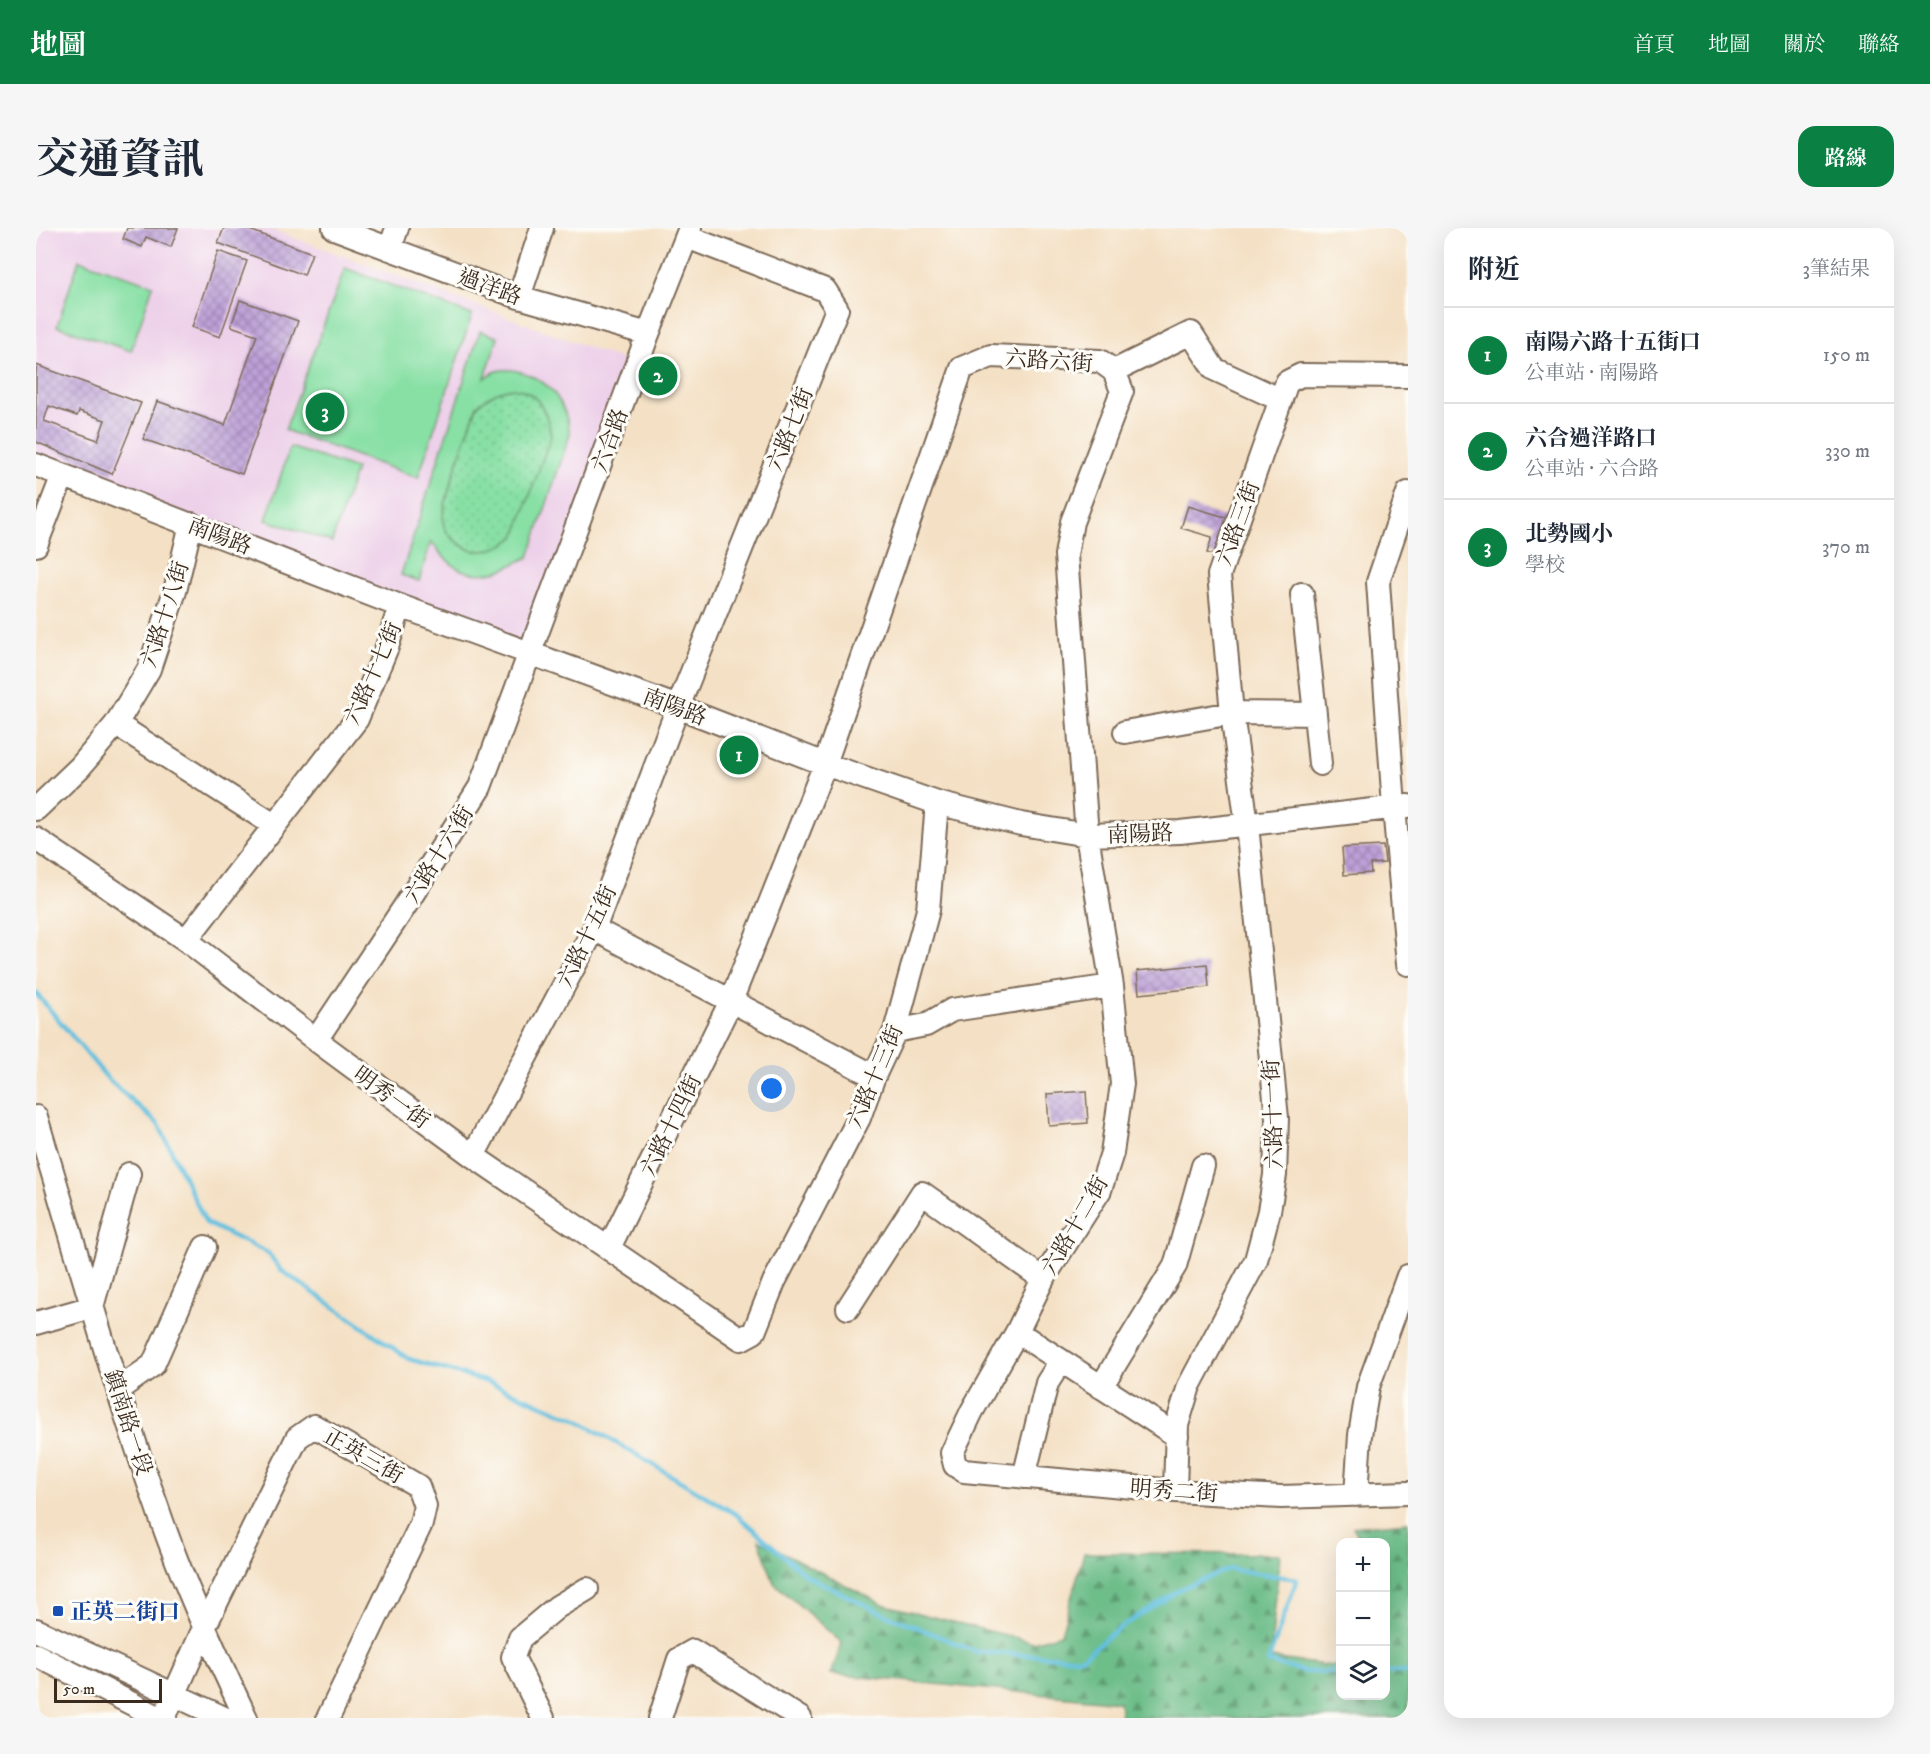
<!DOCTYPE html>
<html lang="zh-TW">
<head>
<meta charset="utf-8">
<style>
  body { margin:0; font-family:"IM FELL DW Pica","Noto Serif TC",serif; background:#f6f6f7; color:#1f2937 }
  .controls { position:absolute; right:18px; bottom:18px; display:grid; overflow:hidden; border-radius:12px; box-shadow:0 6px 24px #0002 }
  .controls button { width:54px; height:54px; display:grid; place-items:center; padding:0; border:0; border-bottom:2px solid #e0e1e3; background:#fff; color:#1f2937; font:30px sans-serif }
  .scale { position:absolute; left:18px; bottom:15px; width:108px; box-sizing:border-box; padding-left:6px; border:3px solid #3b2a1e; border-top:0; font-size:16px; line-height:21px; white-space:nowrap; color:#3b2a1e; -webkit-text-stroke:4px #fdfcf7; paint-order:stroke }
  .you { position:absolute; left:736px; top:861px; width:21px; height:21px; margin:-15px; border:4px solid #fff; border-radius:50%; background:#1a73e8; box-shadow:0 0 0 9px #1a73e833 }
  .badge { display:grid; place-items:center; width:39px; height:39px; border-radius:50%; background:#0b8043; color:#fff; font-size:20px; font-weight:700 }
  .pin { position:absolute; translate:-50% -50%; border:3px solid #fff; box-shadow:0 2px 6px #0006 }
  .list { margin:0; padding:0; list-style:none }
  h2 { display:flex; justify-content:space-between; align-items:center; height:78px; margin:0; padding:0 24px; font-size:26px }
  h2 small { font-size:20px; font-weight:400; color:#747a83 }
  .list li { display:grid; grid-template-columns:39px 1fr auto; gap:18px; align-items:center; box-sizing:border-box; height:96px; padding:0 24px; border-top:2px solid #e0e1e3 }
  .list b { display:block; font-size:22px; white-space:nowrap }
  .list p { margin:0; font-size:20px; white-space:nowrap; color:#747a83 }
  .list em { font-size:20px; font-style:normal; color:#747a83 }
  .icon { flex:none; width:33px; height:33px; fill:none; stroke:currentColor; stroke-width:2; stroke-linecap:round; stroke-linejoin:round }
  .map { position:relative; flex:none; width:1372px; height:1490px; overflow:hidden; border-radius:18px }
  header { display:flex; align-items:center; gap:36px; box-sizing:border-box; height:84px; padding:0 30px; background:#0b8043; color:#fff }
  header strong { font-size:28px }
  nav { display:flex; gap:33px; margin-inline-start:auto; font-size:21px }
  .intro { display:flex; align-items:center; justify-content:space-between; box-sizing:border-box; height:144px; padding:0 36px }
  h1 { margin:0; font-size:42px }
  .button { padding:15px 27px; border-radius:18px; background:#0b8043; color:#fff; font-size:21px; font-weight:700 }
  main { display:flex; gap:36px; padding:0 36px }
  aside { flex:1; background:#fff; border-radius:18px; box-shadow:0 6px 24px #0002 }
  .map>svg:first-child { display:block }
  .built { fill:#edd0e9 }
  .grass { fill:url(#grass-dots); stroke:#628562; stroke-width:1.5 }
  .forest { fill:url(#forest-firs); stroke:#547454; stroke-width:1.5 }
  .pitch { fill:#88e0a5; stroke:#628562; stroke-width:1.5; fill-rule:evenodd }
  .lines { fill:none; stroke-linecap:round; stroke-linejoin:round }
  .stream { stroke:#61c0df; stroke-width:4.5 }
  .building { fill:url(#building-cross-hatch); fill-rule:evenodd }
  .minor-casing { stroke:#7c6a58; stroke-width:26 }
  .minor { stroke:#fff; stroke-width:22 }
  .transit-dot { fill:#1a4fb4; stroke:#fdfcf7; stroke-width:2 }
  .labels { text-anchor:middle; stroke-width:6; stroke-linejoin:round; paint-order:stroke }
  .street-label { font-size:22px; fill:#3b2a1e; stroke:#fdfcf7 }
  .transit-label { font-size:22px; font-weight:bold; fill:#164399; stroke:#fdfcf7; text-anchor:start }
</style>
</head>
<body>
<header>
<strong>地圖</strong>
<nav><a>首頁</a><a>地圖</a><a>關於</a><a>聯絡</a></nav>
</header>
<div class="intro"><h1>交通資訊</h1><a class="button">路線</a></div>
<main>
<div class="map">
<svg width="1372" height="1490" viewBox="0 0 1372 1490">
  <defs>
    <pattern id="grass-dots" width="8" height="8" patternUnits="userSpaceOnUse" patternTransform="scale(1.5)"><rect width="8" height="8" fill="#88e0a5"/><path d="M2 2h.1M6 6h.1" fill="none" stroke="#76c08e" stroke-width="1.8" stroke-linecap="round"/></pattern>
    <pattern id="forest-firs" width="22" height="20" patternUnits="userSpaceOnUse" patternTransform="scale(1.5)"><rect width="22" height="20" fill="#6ebe8a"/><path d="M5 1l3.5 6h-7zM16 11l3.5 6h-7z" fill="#5c9b70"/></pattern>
    <pattern id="building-cross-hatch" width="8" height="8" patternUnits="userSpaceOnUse" patternTransform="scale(1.5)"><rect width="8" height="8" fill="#bda0d8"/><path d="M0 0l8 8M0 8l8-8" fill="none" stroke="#9b83af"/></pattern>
  </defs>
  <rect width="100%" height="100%" fill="#fdfcf7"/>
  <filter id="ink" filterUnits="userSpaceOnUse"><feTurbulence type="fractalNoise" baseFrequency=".0167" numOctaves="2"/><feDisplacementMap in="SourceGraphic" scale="12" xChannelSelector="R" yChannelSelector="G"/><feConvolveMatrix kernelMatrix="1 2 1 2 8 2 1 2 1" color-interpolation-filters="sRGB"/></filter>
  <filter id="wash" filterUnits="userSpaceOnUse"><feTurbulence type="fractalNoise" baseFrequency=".008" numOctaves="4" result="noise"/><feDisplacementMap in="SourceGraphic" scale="24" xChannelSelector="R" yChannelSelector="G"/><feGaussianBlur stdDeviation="1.35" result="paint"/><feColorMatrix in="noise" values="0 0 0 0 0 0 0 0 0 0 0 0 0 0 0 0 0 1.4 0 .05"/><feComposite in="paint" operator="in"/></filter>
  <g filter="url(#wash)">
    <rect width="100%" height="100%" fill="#f4e0c4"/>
    <path class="built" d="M0 0H232L597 136 489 415 0 232Z"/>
    <path class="grass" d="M477 160C503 163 512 185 515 208L479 309C468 318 446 328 432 321 422 316 408 306 407 294 404 278 434 199 441 178 452 168 462 162 477 160Z"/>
    <path class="forest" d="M1372 1294V1490H1085L1083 1474 795 1446 806 1415 738 1355 723 1312 846 1376 997 1414 1025 1406 1048 1325 1244 1326 1234 1430 1304 1439V1468H1350V1314H1326L1317 1299Z"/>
    <path class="pitch" d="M43 32 117 57 95 123 21 98Z
      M309 40 436 87 382 250 249 202Z
      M444 103 462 109 449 150C452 148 457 144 461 143 468 141 478 142 485 144 516 153 530 175 534 206L493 329C482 333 470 342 458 344 428 351 411 336 395 313L383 353 365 347ZM477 160C503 163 512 185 515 208L479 309C468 318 446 328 432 321 422 316 408 306 407 294 404 278 434 198 441 178 452 168 462 162 477 160Z
      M254 219 320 241 296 314 230 292Z"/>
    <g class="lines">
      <path class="stream" d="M0 765 72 851 123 897 170 995 232 1025 245 1042 373 1131 452 1154 542 1192 701 1287 771 1348 846 1385 941 1424 1046 1430 1075 1406 1146 1360 1193 1341 1261 1351 1232 1434 1270 1444H1304
        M1350 1444H1372"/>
    </g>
    <g id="blocks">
      <path class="building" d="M91 0H142L135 19 110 9 106 19 87 11Z
        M188 0H208L276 25 268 47 182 15Z
        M182 23 211 33 184 109 156 99Z
        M204 72 262 93 206 246 107 211 121 173 189 197 221 107 195 98Z
        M0 137 105 175 76 246 0 214ZM13 178 41 188 43 183 69 192 62 212 8 193Z
        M1152 278 1196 291 1185 329 1171 325 1176 309 1145 300Z
        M1347 618 1349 635 1334 636 1335 645 1308 647 1306 620Z
        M1171 736 1173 759 1103 766 1101 743Z
        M1050 863 1052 895 1013 898 1011 866Z"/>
    </g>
  </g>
  <g filter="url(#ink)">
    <use href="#blocks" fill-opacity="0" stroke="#7c6a58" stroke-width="1.5"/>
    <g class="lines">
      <g class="minor-casing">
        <path id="minor" d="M298 0 483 69 612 106
          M354 21 361 0
          M483 69 506 0
          M1078 143 1155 105 1178 141 1245 172
          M0 237 364 378 642 479 789 536 901 575 985 596 1051 607 1144 604 1372 578
          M1372 265 1342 354 1358 579 1372 736
          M0 317 27 247
          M1266 366 1279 486
          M80 496 238 597
          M1089 504 1196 485 1279 486 1284 536
          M0 581 44 539 80 496 113 441 139 363 155 296
          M0 611 150 712 280 812 437 928 705 1111 718 1104 738 1054 823 890 838 848 859 803 892 682 901 575
          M558 701 838 848
          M150 712 321 491 351 419 364 378
          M859 803 890 797 916 782 1076 758
          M280 812 369 678 444 559 612 106 654 0
          M0 889C39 1019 75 1149 120 1276 145 1350 177 1420 210 1490
          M437 928 558 701 642 479 801 81 789 62 651 9
          M573 1020 695 773 789 536 926 140 955 128 1064 133 1078 143 1086 163 1036 294 1030 327 1051 607 1076 758 1086 856 1076 925 1064 962 1007 1051 981 1104 936 1183 916 1225 919 1237 928 1243 1139 1263 1245 1269 1372 1265
          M812 1080 886 965 1007 1051
          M0 1095 56 1079 93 946
          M981 1104 1141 1208
          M1065 1159 1139 1038 1167 938
          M83 1161 117 1137 169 1019
          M988 1249 1011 1155 1025 1133
          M1139 1263 1141 1197 1153 1158 1220 1032 1233 983 1239 947 1241 890 1211 597 1196 485 1183 347 1251 154 1265 147 1372 148
          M1320 1267 1324 1207 1332 1159 1372 1048
          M0 1402 188 1490
          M0 1427 124 1490
          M128 1490 168 1400 261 1210 278 1198 382 1258 389 1278 385 1296 292 1490
          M507 1490 477 1429 484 1410 521 1379 551 1361
          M624 1490 643 1431 657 1423 764 1490"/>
      </g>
      <use href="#minor" class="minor"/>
    </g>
  </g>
  <rect class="transit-dot" x="16" y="1377" width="12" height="12" rx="3"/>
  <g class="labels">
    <g class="street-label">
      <text transform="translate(454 58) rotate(20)" y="8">過洋路</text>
      <text transform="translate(1013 132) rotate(4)" y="8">六路六街</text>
      <text transform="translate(753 201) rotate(-68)" y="8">六路七街</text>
      <text transform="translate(573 212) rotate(-70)" y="8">六合路</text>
      <text transform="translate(1201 295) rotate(-70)" y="8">六路三街</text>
      <text transform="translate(184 307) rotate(21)" y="8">南陽路</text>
      <text transform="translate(128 386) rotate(-72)" y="8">六路十八街</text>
      <text transform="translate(336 445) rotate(-66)" y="8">六路十七街</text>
      <text transform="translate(639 478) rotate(21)" y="8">南陽路</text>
      <text transform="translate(1104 605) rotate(-2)" y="8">南陽路</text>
      <text transform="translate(402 626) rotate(-58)" y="8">六路十六街</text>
      <text transform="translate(550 708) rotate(-65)" y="8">六路十五街</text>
      <text transform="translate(838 848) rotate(-67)" y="8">六路十三街</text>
      <text transform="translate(356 869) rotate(36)" y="8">明秀一街</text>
      <text transform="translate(1236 886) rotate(-92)" y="8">六路十一街</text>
      <text transform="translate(634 897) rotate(-64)" y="8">六路十四街</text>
      <text transform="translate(1038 997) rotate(-60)" y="8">六路十二街</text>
      <text transform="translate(93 1194) rotate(72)" y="8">鎮南路一段</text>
      <text transform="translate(328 1227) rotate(30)" y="8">正英三街</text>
      <text transform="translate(1138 1262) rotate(4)" y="8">明秀二街</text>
    </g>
    <g class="transit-label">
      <text x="34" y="1391">正英二街口</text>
    </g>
  </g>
</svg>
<div class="controls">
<button>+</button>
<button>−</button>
<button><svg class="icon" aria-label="layers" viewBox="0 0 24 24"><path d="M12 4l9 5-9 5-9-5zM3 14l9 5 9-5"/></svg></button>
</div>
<div class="scale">50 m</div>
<div class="you"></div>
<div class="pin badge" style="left:703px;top:527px">1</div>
<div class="pin badge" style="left:622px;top:148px">2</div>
<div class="pin badge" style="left:289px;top:184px">3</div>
</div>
<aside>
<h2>附近<small>3筆結果</small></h2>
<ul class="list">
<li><span class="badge">1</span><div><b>南陽六路十五街口</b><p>公車站 · 南陽路</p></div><em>150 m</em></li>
<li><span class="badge">2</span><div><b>六合過洋路口</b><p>公車站 · 六合路</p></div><em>330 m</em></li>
<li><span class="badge">3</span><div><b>北勢國小</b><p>學校</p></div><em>370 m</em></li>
</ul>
</aside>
</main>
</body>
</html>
